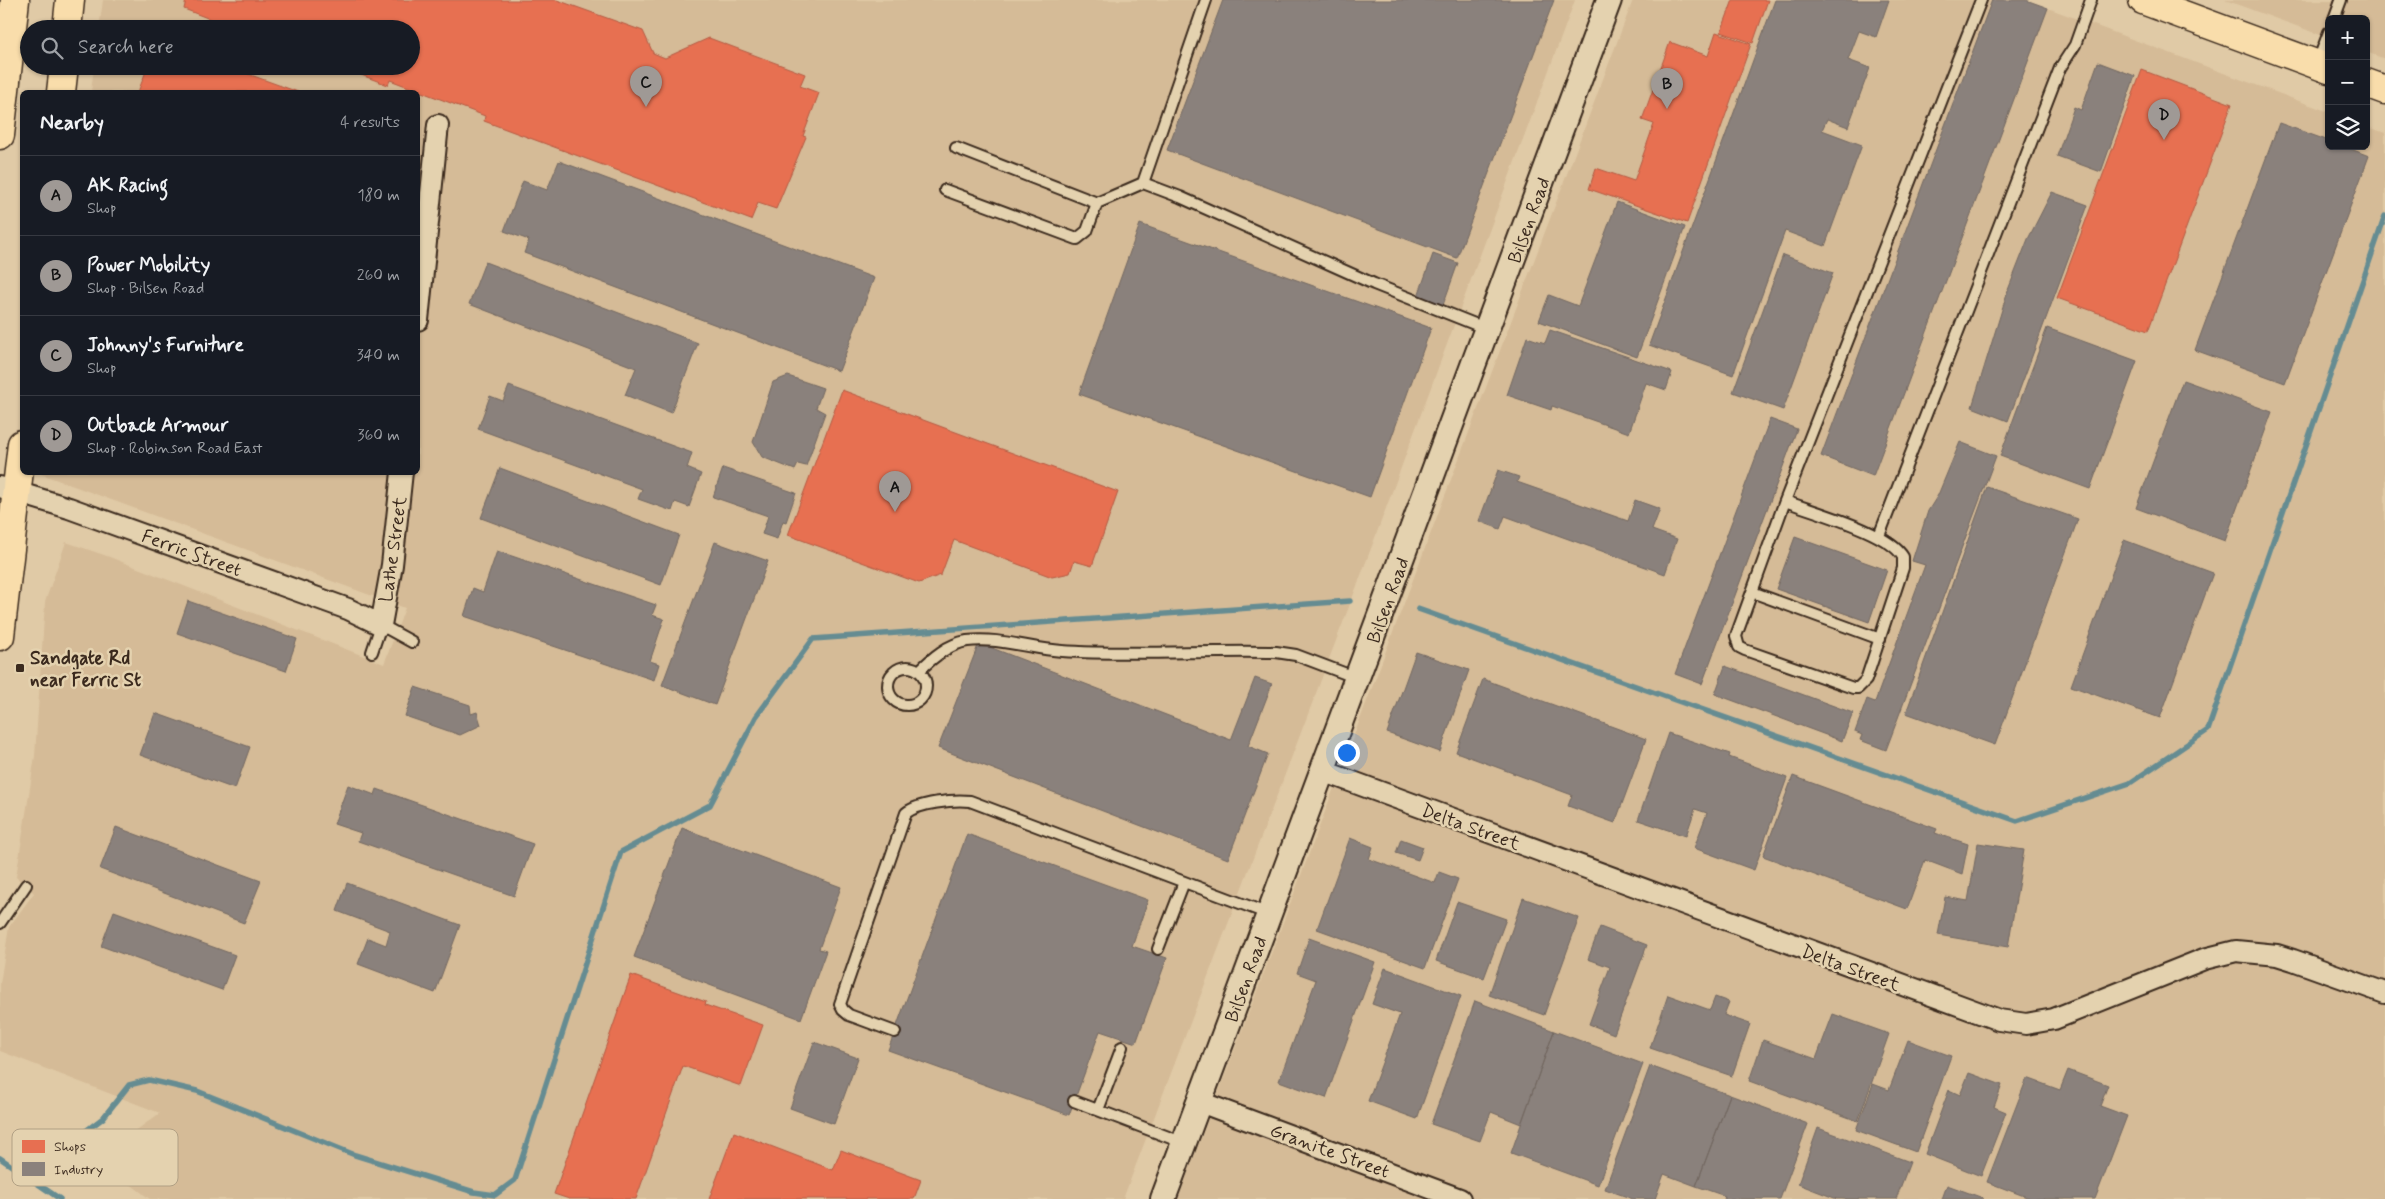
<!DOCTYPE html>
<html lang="en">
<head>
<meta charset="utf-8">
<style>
  body { margin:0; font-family:Mynerve,sans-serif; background:#242831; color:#f1f3f6 }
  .controls { position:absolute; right:15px; top:15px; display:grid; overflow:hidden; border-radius:8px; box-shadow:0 1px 4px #0004 }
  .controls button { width:45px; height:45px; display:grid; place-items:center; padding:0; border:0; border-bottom:1px solid #363941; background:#171b24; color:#f1f3f6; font:25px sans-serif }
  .you { position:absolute; left:1346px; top:752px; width:18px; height:18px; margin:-12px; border:4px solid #fff; border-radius:50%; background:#1a73e8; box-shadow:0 0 0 8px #1a73e833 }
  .badge { display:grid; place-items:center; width:32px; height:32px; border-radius:50%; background:#9f9995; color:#111; font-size:16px; font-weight:700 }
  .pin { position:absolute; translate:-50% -41px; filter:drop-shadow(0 1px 2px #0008) }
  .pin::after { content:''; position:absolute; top:26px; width:18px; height:15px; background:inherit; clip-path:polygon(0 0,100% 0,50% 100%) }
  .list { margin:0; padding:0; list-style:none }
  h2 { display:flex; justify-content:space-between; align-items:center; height:65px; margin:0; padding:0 20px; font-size:21px }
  h2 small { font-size:16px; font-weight:400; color:#9ea1a6 }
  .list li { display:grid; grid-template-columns:32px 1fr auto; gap:15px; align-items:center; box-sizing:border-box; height:80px; padding:0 20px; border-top:1px solid #363941 }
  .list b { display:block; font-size:19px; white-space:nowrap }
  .list p { margin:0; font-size:16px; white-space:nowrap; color:#9ea1a6 }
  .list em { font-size:16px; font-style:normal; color:#9ea1a6 }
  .icon { flex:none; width:28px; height:28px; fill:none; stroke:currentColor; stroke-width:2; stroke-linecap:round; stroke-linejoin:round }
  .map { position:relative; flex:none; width:2385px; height:1199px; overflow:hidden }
  .search { position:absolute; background:#171b24; box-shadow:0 1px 4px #0004; left:20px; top:20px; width:400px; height:55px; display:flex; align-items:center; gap:12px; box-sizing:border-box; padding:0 18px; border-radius:28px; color:#9ea1a6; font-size:19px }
  .panel { position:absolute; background:#171b24; box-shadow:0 1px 4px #0004; left:20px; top:90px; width:400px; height:385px; border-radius:8px }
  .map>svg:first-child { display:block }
  .built { fill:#d5bb97 }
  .shops { fill:#e76f51; stroke:#b35a42 }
  .industry { fill:#8a817c; stroke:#726760 }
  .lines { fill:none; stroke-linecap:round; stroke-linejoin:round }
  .stream { stroke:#658c92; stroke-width:5.5 }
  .service-casing { stroke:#3b2a1e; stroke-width:14 }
  .minor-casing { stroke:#3b2a1e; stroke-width:24 }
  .tertiary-casing { stroke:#3b2a1e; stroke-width:28 }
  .primary-casing { stroke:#3b2a1e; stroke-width:31 }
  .trunk-casing { stroke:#3b2a1e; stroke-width:31 }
  .service { stroke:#e4d2af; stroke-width:10 }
  .minor { stroke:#e4d2af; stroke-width:20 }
  .tertiary { stroke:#e4d2af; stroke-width:24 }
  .primary { stroke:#f9ddab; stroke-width:28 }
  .trunk { stroke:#f9ddab; stroke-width:28 }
  .poi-dot { fill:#3b2a1e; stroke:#e4d2af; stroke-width:2 }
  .labels { text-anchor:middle; stroke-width:5; stroke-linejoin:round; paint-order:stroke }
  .street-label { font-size:19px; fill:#3b2a1e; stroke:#e4d2af }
  .poi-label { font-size:19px; font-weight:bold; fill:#3b2a1e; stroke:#e4d2af; text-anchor:start }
  .key { fill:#e4d2af; stroke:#b1a084; stroke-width:1 }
  .key-label { font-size:14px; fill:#3b2a1e }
</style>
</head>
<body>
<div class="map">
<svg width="2385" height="1199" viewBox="0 0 2385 1199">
  <rect width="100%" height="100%" fill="#e0caa6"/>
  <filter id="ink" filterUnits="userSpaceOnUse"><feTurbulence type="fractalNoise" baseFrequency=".02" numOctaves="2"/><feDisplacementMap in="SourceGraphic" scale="10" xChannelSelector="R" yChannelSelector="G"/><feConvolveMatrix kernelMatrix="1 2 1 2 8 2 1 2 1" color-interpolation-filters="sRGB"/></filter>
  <g filter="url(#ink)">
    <path class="built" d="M103 0H1575L1363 570 1123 1199H150L97 1159 160 1113 0 1051V984L9 927 34 893 16 877 35 756 45 602 66 542 107 556 384 664 405 608 41 474V472H418V92H91L94 66H411V29H99Z
      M1633 0H2026L2329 112V146H2366V126L2385 133V1199H1178Z
      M2225 0H2385V59L2366 52V19H2329V38Z"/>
    <path class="shops" d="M186 0H557L643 31 653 53 665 58 709 38 805 74 800 86 819 93 803 136 806 137 776 209 758 203 751 220 484 121 485 116 390 80 388 85 337 66H411V29H236L184 9Z
      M1733 0H1768L1753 43 1721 32Z
      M1716 32 1751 44 1687 223 1589 189 1596 168 1634 181 1654 124 1642 120 1670 42 1708 56Z
      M148 66H226L298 92H138Z
      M2142 70 2232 104 2148 331 2057 298Z
      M842 390 1118 492 1092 566 1074 561 1070 573 1052 577 954 540 941 575 919 583 788 535Z
      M631 975 706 1002 705 1005 763 1025 741 1086 683 1066 636 1199H569L554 1194Z
      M734 1132 833 1170 841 1150 921 1180 914 1199H709Z"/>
    <path class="industry" d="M1223 0H1554L1457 258 1167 150Z
      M1775 0H1889L1876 37 1859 31 1848 60 1870 68 1848 127 1827 119 1822 130 1862 145 1825 246 1785 231 1733 375 1649 345Z
      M1992 0H2026L2048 8 1873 476 1821 456Z
      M2098 62 2135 76 2101 172 2057 156 2074 107 2081 110Z
      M2279 123 2329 141V146H2343L2369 156 2285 383 2195 350Z
      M559 161 874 278 839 371 524 253 529 240 504 231 523 181 547 190Z
      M2052 192 2088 205 2008 421 1972 407 2008 290 2028 239Z
      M1617 202 1685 227 1637 357 1539 321 1549 295 1578 306Z
      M1140 224 1431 328 1370 497 1079 394Z
      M1433 254 1458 263 1443 305 1418 296Z
      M1783 255 1833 273 1783 410 1733 392Z
      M485 262 698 343 671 413 625 395 636 368 469 304Z
      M2047 328 2137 361 2090 489 2000 456Z
      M1550 330 1672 372 1666 390 1646 383 1629 433 1552 406 1551 410 1507 395 1527 337 1545 343Z
      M788 376 823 388 816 408 825 413 806 466 798 464 795 470 762 457 753 442 773 382Z
      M2183 380 2272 412 2225 541 2136 508Z
      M509 386 692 453 687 468 701 474 689 507 675 502 672 511 638 499 642 489 478 429 490 396 503 401Z
      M1770 419 1797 429 1702 684 1675 674Z
      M1960 442 1996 456 1886 750 1860 740 1862 735 1855 732 1867 699 1875 702 1925 565 1912 561 1928 511 1938 495Z
      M500 468 679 535 661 585 481 518Z
      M723 468 796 493 786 522 783 521 777 539 762 534 768 516 713 497Z
      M1498 470 1519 477 1517 482 1628 521 1635 500 1660 509 1652 530 1677 539 1665 574 1505 516 1500 529 1479 521Z
      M1987 487 2078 519 1995 745 1906 713Z
      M1795 537 1887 570 1869 622 1776 589Z
      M2124 540 2213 573 2160 718 2071 686Z
      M715 542 768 561 715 705 662 685Z
      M497 551 656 605 652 615 664 619 650 661 659 664 654 680 464 616 473 588 483 592Z
      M188 601 297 639 286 671 177 633Z
      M979 643 1231 740 1255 678 1272 684 1248 746 1268 754 1228 859 938 748Z
      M1416 652 1469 670 1440 752 1387 733Z
      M1725 666 1853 713 1842 741 1715 694Z
      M1483 679 1646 739 1615 823 1568 806 1572 795 1456 752Z
      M415 687 470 705 471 714 477 712 481 725 460 735 405 716Z
      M155 713 250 747 235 789 140 755Z
      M1668 733 1730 754 1729 757 1787 778 1754 870 1694 848 1707 813 1695 809 1686 836 1638 820Z
      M1793 776 1937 829 1935 833 1968 844 1962 874 1925 860 1907 909 1763 856Z
      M348 785 375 795 377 789 533 844 514 896 358 841 361 833 334 824Z
      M116 827 261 881 244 923 100 869Z
      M682 828 841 887 819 949 826 951 801 1019 634 957Z
      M967 834 1148 900 1132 946 1167 958 1136 1043 1100 1031 1069 1115 888 1050Z
      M1350 838 1373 847 1369 859 1435 883 1439 872 1458 879 1425 968 1317 929Z
      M1401 839 1423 847 1418 860 1396 853Z
      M1978 843 2024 850 2008 947 1938 935 1945 897 1968 901Z
      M347 883 460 925 435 993 358 964 368 938 386 945 390 931 337 911Z
      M1523 898 1579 918 1544 1015 1489 995Z
      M1457 902 1506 919 1484 978 1436 961Z
      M114 911 235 955 222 990 101 946Z
      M1600 927 1647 945 1614 1034 1589 1024 1610 967 1588 959Z
      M1309 938 1375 962 1326 1098 1279 1081 1316 980 1297 973Z
      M1385 968 1461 996 1417 1119 1368 1101 1400 1014 1372 1004Z
      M1668 995 1710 1010 1715 997 1729 1002 1724 1015 1750 1024 1732 1076 1650 1048Z
      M1475 1001 1554 1031 1521 1124 1491 1112 1480 1141 1431 1124Z
      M1833 1014 1889 1034 1858 1121 1749 1081 1763 1040 1816 1059Z
      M1554 1031 1643 1064 1598 1185 1511 1153Z
      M1908 1040 1951 1056 1916 1152 1856 1130 1873 1084 1889 1090Z
      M814 1042 858 1058 834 1124 790 1108Z
      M1650 1066 1730 1095 1696 1186 1664 1174 1655 1199H1633L1605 1189Z
      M2068 1070 2108 1085 2100 1106 2127 1116 2095 1199H2032L1987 1182 2027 1078 2060 1090Z
      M1969 1073 2002 1085 1994 1107 2006 1112 1981 1176 1925 1154 1949 1090 1960 1095Z
      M1730 1095 1808 1124 1780 1199H1724L1725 1196 1696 1186Z
      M1818 1128 1910 1162 1896 1199H1837L1798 1184Z
      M1947 1185 1983 1198 1982 1199H1942Z"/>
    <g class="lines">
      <path class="stream" d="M1418 609 2017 821 2130 783 2208 730 2385 216
        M0 1158 60 1199
        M34 1181 70 1143 103 1118 129 1085 149 1080 197 1091 355 1155 474 1192 495 1195 515 1180 621 852 710 805 756 717 813 639 1350 601"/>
      <g class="service-casing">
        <path id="service" d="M1206 0 1143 183 1180 197 1374 284 1487 329
          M2334 19 2341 0
          M2317 64 2329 32
          M956 148 1097 203
          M945 190 1077 239 1087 231 1097 203 1143 183
          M1785 501C1814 512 1889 532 1903 557V568L1866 680 1858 688H1853L1745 650 1739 647 1736 636 1785 501 1981 0
          M1879 536 2060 68 2075 45 2091 0
          M1752 592 1880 639
          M372 652 381 625 412 642
          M888 686a19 19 0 1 1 38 0a19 19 0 1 1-38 0Z
          M919 671C932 658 948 644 967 641 999 637 1030 649 1062 651 1133 656 1205 650 1276 652L1296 655 1357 678
          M0 923 26 885
          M1158 949 1184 882
          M895 1032 849 1015 843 1010 840 1004 906 813C918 803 954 799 970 801L1269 914
          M1074 1101 1184 1143
          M1098 1110 1122 1047"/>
      </g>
      <g class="minor-casing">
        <path id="minor" d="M418 320 438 125
          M0 487 69 508 348 609 381 625 392 565 402 472
          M1323 771 1999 1020 2026 1024 2054 1019 2204 959 2236 951 2277 955 2293 960 2385 993
          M1200 1102 1460 1199"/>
      </g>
      <g class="tertiary-casing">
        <path id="tertiary" d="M1163 1199 1609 0"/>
      </g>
      <g class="primary-casing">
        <path id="primary" d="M2143 0 2329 69
          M2366 83 2385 90"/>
      </g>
      <g class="trunk-casing">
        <path id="trunk" d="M67 29 70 0
          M61 92 64 66
          M0 135 15 0
          M0 636 22 444"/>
      </g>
      <use href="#service" class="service"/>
      <use href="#minor" class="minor"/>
      <use href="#tertiary" class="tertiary"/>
      <use href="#primary" class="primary"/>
      <use href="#trunk" class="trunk"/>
    </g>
  </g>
  <rect class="poi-dot" x="15" y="663" width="10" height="10" rx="2.5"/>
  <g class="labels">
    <g class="street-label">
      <text transform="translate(1528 220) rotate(-70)" y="7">Bilsen Road</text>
      <text transform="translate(392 549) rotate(-82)" y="7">Lathe Street</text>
      <text transform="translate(192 552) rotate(20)" y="7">Ferric Street</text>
      <text transform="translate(1387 600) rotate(-70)" y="7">Bilsen Road</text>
      <text transform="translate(1471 826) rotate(20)" y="7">Delta Street</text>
      <text transform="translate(1851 967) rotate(20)" y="7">Delta Street</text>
      <text transform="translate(1245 979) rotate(-70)" y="7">Bilsen Road</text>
      <text transform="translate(1330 1150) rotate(20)" y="7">Granite Street</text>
    </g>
    <g class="poi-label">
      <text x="30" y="664">Sandgate Rd<tspan x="30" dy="22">near Ferric St</tspan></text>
    </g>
  </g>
  <rect x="12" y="1129" width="166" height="57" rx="8" class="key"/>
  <rect x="22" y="1140" width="23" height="13" fill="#e76f51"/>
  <rect x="22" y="1162" width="23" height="14" fill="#8a817c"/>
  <g class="key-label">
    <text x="54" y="1151">Shops</text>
    <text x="54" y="1174">Industry</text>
  </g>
</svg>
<div class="controls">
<button>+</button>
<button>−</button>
<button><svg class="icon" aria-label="layers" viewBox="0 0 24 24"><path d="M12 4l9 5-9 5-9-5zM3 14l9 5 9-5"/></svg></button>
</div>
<div class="you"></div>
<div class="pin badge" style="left:895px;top:512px">A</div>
<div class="pin badge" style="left:1667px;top:109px">B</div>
<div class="pin badge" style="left:646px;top:107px">C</div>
<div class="pin badge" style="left:2164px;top:140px">D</div>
<div class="search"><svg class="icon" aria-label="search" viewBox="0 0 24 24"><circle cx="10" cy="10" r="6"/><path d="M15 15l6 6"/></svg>Search here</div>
<section class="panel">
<h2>Nearby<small>4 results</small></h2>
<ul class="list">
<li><span class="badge">A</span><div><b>AK Racing</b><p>Shop</p></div><em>180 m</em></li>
<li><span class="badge">B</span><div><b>Power Mobility</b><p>Shop · Bilsen Road</p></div><em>260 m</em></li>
<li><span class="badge">C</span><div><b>Johnny's Furniture</b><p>Shop</p></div><em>340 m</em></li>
<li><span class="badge">D</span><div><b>Outback Armour</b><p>Shop · Robinson Road East</p></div><em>360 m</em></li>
</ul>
</section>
</div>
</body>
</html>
